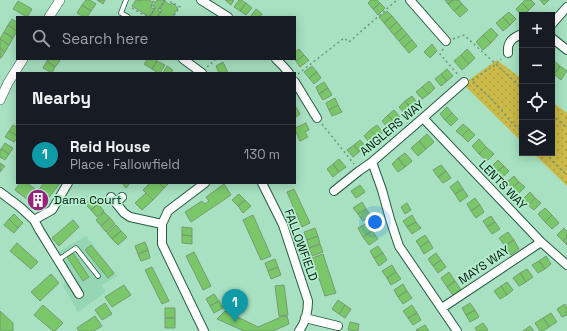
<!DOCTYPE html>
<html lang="en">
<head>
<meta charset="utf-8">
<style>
  body { margin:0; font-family:"Space Grotesk",sans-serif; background:#20242c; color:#f1f3f6 }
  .controls { position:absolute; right:12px; top:12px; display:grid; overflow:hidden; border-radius:0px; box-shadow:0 2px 10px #0003 }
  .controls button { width:36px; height:36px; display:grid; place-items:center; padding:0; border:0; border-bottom:1px solid #363941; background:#171b24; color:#f1f3f6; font:20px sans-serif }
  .you { position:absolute; left:375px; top:222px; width:14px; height:14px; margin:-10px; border:3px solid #fff; border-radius:50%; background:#1a73e8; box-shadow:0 0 0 6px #1a73e833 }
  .badge { display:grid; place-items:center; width:26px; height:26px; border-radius:50%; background:#ea580c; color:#fff; font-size:13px; font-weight:700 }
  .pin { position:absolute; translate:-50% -33px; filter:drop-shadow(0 1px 2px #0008) }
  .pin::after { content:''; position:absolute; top:21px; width:14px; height:12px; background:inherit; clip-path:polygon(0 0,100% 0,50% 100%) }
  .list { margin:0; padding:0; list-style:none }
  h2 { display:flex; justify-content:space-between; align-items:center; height:52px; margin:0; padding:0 16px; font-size:17px }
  h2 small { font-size:13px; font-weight:400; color:#9ea1a6 }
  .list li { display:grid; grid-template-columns:26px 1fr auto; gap:12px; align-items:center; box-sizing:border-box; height:60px; padding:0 16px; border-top:1px solid #363941 }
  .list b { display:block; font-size:15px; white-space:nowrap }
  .list p { margin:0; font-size:13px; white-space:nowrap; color:#9ea1a6 }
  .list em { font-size:13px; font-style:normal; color:#9ea1a6 }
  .icon { flex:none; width:22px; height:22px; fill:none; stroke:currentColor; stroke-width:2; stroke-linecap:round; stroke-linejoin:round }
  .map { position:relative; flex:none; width:567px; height:331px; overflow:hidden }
  .search { position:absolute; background:#171b24; box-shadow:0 2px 10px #0003; left:16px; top:16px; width:280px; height:44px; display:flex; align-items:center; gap:10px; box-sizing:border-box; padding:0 14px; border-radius:0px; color:#9ea1a6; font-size:15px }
  .panel { position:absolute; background:#171b24; box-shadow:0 2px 10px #0003; left:16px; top:72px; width:280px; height:112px; border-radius:0px }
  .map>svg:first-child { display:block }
  .built { fill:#95d7b4 }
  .park { fill:url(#park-dots) }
  .building { fill:#7ac769; stroke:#779b70 }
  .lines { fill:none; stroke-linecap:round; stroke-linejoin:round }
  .service-casing { stroke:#255d42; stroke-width:5.5 }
  .minor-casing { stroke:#255d42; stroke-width:10 }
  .tertiary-casing { stroke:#255d42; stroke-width:10 }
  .path { stroke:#6a967e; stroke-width:1.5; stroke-dasharray:2 3; stroke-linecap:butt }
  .service { stroke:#fff; stroke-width:4 }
  .minor { stroke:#fff; stroke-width:8 }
  .tertiary { stroke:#fff; stroke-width:9 }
  .labels { text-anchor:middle; stroke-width:3.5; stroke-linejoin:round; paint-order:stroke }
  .street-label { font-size:12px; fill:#03190e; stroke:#b4eece }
  .poi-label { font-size:12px; fill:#03190e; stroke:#b4eece; text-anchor:start }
</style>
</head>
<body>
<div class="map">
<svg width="567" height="331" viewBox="0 0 567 331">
  <defs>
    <pattern id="park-dots" width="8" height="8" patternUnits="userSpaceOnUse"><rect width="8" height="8" fill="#cbb948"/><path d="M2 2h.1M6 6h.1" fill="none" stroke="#ad9e3e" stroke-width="1.8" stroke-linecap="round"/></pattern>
  </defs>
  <rect width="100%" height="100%" fill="#a7e1c1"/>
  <path class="built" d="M86 236 117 276 102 285 106 292 78 312 63 286 65 280 50 256Z"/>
  <path class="park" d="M497 60 522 79V142L463 84Z
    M552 102 567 113V186L533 153H552Z"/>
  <path class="building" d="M86 0H90L96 4 91 11 82 5Z
    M97 0H105L103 4Z
    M136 0 141 1V0H150L153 3 150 7 154 9 149 17 132 6Z
    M157 0H163L164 1 158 10 160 12 157 17H150L156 8 153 6Z
    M225 0H234L231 5Z
    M239 0H241L246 3 240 11 234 7Z
    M371 0H377L380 3 373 9 368 3Z
    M445 0H453L448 4Z
    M453 0H459L462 4 454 11 448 4Z
    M525 0H531L535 4 529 10 522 3Z
    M540 0H549L544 5Z
    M18 1 32 9 27 17 13 9Z
    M165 1 170 5 172 3 178 8 172 17H158L162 10 160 9Z
    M246 3 252 8 246 15 240 11Z
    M380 3 385 8 378 15 373 9Z
    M522 3 529 10 522 16 516 9Z
    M462 4 468 10 460 17 454 11Z
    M82 5 91 11 87 17H84L77 13Z
    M256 9 262 14 260 17H250Z
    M387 11 392 16 384 23 379 17Z
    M509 12 516 19 510 25 503 17Z
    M392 16 397 22 389 29 384 23Z
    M503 17 510 25 503 31 496 23Z
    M12 19 17 22V31L8 25Z
    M397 22 402 28 394 35 389 29Z
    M8 25 17 31 13 38 4 32Z
    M402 28 407 34 399 41 394 35Z
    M491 28 498 35 491 43 483 35Z
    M4 32 13 38 9 45 0 39Z
    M407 34 412 40 404 47 399 41Z
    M483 35 491 43 483 50 476 42Z
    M0 39 9 45 5 52 0 48Z
    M412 40 417 46 409 53 404 47Z
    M432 44 437 51 430 58 424 52Z
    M0 48 5 52 1 58H0Z
    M299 49 304 55 296 61 294 59H295V52Z
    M467 49 475 58 469 64 461 55Z
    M304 55 309 60 300 67 296 61Z
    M461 55 469 64 462 70 454 61Z
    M48 59H57L60 61 55 67 47 61Z
    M148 59H155L157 61 152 69 144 64Z
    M47 61 55 67 52 73 43 68Z
    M157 61 165 65 160 73H158L152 69Z
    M554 61 560 66 554 74 552 73V63Z
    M223 62 228 73H219L216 66Z
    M167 66 173 70 171 73H163Z
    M312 66 317 72 309 78 304 72Z
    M560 66 567 71 561 80 554 74Z
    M447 69 453 76 447 81 441 74Z
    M317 72 321 78 314 84 309 78Z
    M441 74 447 81 441 86 435 79Z
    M429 81 435 88 429 94 422 87Z
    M324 82 328 88 319 94 316 87Z
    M422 87 429 94 422 99 416 92Z
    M328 88 332 95 323 100 319 94Z
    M412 96 418 104 412 109 405 101Z
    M335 98 338 105 329 110 326 103Z
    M405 101 412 109 405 114 399 107Z
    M338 105 342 112 332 116 329 110Z
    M295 107H296L300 114 295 118Z
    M447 107 452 113 445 120 440 114Z
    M394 110 400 117 394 122 388 115Z
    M452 113 458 119 451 126 445 120Z
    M388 115 394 122 388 128 382 121Z
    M306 123 309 130 305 132 308 137 300 141 295 130V128Z
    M463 124 469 129 462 136 456 131Z
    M13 125 17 127V136L9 131Z
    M377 125 383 132 377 137 370 130Z
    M469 129 475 135 468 142 462 136Z
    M370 130 377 137 370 143 364 136Z
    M9 131 17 136V138L14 142 5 137Z
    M427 134 434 142 426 149 419 141Z
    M479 139 486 147 479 154 472 146Z
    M360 140 366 147 359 152 354 145Z
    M419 141 426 149 418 156 411 148Z
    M5 143 13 148 9 154 1 149Z
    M354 145 359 152 353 157 347 150Z
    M486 147 494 154 487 161 479 154Z
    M1 149 9 154 5 160 0 157V150Z
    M405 153 412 161 405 167 398 158Z
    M398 158 405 167 398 172 392 164Z
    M339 159 346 167 339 172 333 164Z
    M498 160 504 166 496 172 491 167Z
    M0 163 5 166 0 172Z
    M333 164 339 172 333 177 327 169Z
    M441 165 446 171 438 177 433 170Z
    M504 166 509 171 502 178 496 172Z
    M446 171 451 178 443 183 438 177Z
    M514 176 519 182 512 188 507 182Z
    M458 181 463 189 455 194 450 187Z
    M519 182 525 187 518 194 512 188Z
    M20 183H27L38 191 44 183H60L40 209 15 190Z
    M122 183H130L126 188Z
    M150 183H159L164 188 153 200 143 190Z
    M159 183H169L164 188Z
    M224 184 231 195 191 222 185 212 202 201 205 204 209 201 206 197Z
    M360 185 365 192 356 198 351 191Z
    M294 189 310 223 302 227 287 192Z
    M463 189 468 196 460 202 455 194Z
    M530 192 535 198 528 205 523 199Z
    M146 193 153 200 142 210 135 203Z
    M239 194 245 200 238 206 232 200Z
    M92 198 98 204 91 210 85 204Z
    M475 198 480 205 471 211 467 204Z
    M535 198 541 203 534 210 528 205Z
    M245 200 251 206 243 213 238 206Z
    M362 202 366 209 358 214 353 208Z
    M407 203 411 210 405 214 401 207Z
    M98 204 104 211 97 217 91 210Z
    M480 205 484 212 476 218 471 211Z
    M545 208 552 215 545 222 538 214Z
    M366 209 371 216 363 221 358 214Z
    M104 212 110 218 101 226 96 220Z
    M14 214 23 223 18 228 9 219Z
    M253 215 271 256 261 260 243 220Z
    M412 215 416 222 407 227 403 221Z
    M552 215 559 223 552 229 545 222Z
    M491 216 495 222 487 227 483 221Z
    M110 218 115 224 106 232 101 226Z
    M9 219 18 228 14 233 4 225Z
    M73 220 79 227 59 246 52 238Z
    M416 222 421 228 412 234 407 227Z
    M495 222 500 229 492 234 487 227Z
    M367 223 372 231 363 237 358 228Z
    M116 225 121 231 112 239 107 233Z
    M182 227 192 228V236L182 235Z
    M315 228 318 236 307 240 304 232Z
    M564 228 567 232V237L563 241 557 235Z
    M121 231 127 237 118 245 112 239Z
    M372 231 378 239 369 245 363 237Z
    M508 232 514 240 505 246 499 238Z
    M182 235 192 236V244L182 243Z
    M425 235 429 241 420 247 416 241Z
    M318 236 320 244 309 248 307 240Z
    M567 237V245L563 241Z
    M514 240 519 249 511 255 505 246Z
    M429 241 433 248 424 254 420 247Z
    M145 242 148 250 138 254 135 246Z
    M17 243 38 262 31 269 10 251Z
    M320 244 323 252 312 256 309 248Z
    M91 245 114 273 108 278 85 250Z
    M378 246 383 253 374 258 370 251Z
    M148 250 150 258 141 261 138 254Z
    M194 252 211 286 203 290 186 256Z
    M73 253 89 277 83 281 67 257Z
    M383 253 387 260 379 266 374 258Z
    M436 253 441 260 433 266 428 259Z
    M323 254 336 293 325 296 312 258Z
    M546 256 551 264 545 269 539 261Z
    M275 259 278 267 268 271 265 263Z
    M441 260 446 267 438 273 433 266Z
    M539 261 545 269 538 273 532 265Z
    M392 265 396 272 387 278 382 271Z
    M152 267 169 301 162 304 145 270Z
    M278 267 281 275 271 279 268 271Z
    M527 269 533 277 526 282 520 273Z
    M396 272 401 279 391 285 387 278Z
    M449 272 455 281 447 287 441 278Z
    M520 273 526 282 519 286 513 278Z
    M51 274 59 283 40 301 31 292Z
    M455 281 461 290 453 295 447 287Z
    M507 282 513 290 507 295 501 286Z
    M403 284 407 291 398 297 394 290Z
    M124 285 131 295 112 307 105 297Z
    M284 285 288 315 279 316 275 286Z
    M501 286 507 295 500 299 494 291Z
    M407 291 412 298 403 304 398 297Z
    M214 294 219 301 210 306 206 299Z
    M338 300 345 305 339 314 332 309Z
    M219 301 223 308 214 313 210 306Z
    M105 303 112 314 102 320 95 310Z
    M470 303 475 310 466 315 462 308Z
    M565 304 567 308V315L562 317 557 309Z
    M43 305 63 323 55 331H53L34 315Z
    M345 305 351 309 345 318 339 314Z
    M412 305 417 313 408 318 403 311Z
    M165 308H175V318H165Z
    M475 310 479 317 470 322 466 315Z
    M0 311 13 323V331H1L0 326Z
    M225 311 258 327 279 318V317L287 316 289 324 273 331H244L217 319Z
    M417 313 421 320 413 325 408 318Z
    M551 313 557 322 549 327 543 318Z
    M95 316 102 326 94 331H79L77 328Z
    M165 318H175V328H165Z
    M543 318 549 327 543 331H540L535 323Z
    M350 322 359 324 358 331 348 330Z
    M483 323 488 330 486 331H477L475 328Z
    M425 325 429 331H417L416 330Z
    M530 326 534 331H523Z"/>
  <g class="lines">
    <g class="service-casing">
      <path id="service" d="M126 0 121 13 128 17
        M58 260 76 248 98 276"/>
    </g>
    <g class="minor-casing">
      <path id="minor" d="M201 0 228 17
        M410 0 446 41
        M552 24 567 7
        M552 38 567 50
        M508 53C507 42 512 38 522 34
        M183 59 202 73
        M276 59 283 66 289 73
        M295 82 317 118
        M423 118 541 242 567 265
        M372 162 382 190 390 219 399 246 457 331
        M262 183 283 225 308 301C308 312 305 323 299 331
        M334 191 359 171 372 162 423 118 464 82
        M0 192 20 207 34 220 40 231 79 294
        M111 197 124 213 130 217 162 224
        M116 203 122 197
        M34 220 52 210 68 183
        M442 308 541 242
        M305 318 338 326
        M204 331 162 244V224L168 211 205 183"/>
    </g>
    <g class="tertiary-casing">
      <path id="tertiary" d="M49 17 60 0
        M0 100 8 83 23 59"/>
    </g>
    <path class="path" d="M170 3 171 2 180 7 173 17
      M132 8 147 17
      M149 17 155 9 151 7 154 2 152 1
      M157 17 161 11 159 9 165 1 164 0
      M453 39 464 35 522 88
      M443 49 440 54 459 76
      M207 67 216 59
      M298 74 344 38 349 42 397 0
      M472 80 495 65 501 59
      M473 82C480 89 489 96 496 104 505 114 510 123 522 131
      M552 115 567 128
      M322 124 354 164
      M547 153 553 162 567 175"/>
    <use href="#service" class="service"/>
    <use href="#minor" class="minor"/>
    <use href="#tertiary" class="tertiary"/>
  </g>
  <defs>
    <g id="building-disc" transform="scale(1.15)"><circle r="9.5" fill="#9a237d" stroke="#b4eece"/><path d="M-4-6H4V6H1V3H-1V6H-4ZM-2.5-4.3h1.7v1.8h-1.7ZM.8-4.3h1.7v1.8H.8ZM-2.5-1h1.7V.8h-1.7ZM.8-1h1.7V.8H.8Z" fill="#fff"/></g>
  </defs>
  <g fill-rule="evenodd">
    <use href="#building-disc" x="38" y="200"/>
  </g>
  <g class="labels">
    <g class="street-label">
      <text transform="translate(392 128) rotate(-40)" y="4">ANGLERS WAY</text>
      <text transform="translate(503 185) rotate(46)" y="4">LENTS WAY</text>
      <text transform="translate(301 245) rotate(70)" y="4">FALLOWFIELD</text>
      <text transform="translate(484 265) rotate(-34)" y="4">MAYS WAY</text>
    </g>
    <g class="poi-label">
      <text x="54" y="204">Dama Court</text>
    </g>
  </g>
</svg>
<div class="controls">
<button>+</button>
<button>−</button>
<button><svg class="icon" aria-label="locate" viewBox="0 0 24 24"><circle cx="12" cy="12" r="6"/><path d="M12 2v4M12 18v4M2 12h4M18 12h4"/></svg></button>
<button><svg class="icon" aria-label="layers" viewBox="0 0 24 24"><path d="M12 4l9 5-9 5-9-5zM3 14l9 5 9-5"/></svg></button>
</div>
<div class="you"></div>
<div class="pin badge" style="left:235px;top:322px;background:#0f9aa8">1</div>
<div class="search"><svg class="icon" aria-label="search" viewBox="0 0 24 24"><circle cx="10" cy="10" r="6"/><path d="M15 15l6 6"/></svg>Search here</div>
<section class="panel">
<h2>Nearby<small></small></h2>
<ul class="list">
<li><span class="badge" style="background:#0f9aa8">1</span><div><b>Reid House</b><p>Place · Fallowfield</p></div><em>130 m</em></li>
</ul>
</section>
</div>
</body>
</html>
